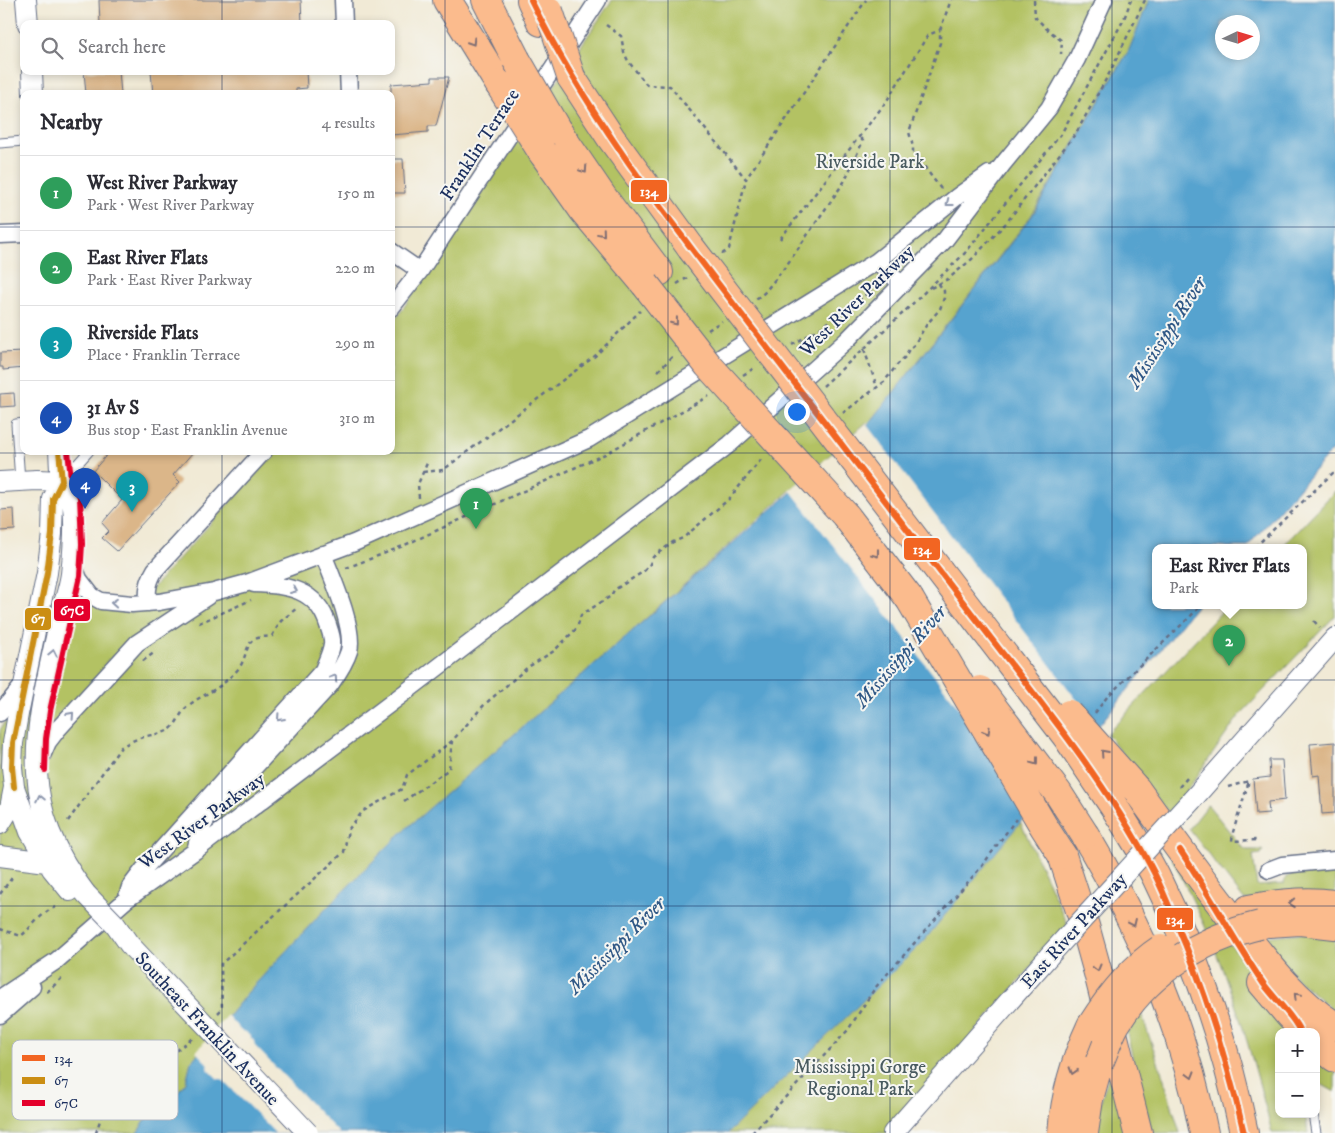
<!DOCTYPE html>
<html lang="en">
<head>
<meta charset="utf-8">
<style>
  body { margin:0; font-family:"IM FELL DW Pica",serif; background:#f2f2f3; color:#2b2b33 }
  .controls { position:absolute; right:15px; bottom:15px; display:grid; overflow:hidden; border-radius:10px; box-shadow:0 2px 8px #0003 }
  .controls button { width:45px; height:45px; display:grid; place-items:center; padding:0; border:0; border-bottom:1px solid #e1e1e2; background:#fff; color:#2b2b33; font:25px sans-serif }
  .compass { position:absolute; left:1215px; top:15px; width:45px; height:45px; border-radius:50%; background:#fff; box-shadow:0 2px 8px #0003; rotate:86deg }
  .you { position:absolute; left:796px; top:411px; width:18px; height:18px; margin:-12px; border:4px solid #fff; border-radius:50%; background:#1a73e8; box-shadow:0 0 0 8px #1a73e833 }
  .badge { display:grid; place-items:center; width:32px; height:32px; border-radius:50%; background:#c8321e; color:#fff; font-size:16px; font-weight:700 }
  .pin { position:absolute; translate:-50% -41px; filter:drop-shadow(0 1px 2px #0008) }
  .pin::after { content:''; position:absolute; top:26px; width:18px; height:15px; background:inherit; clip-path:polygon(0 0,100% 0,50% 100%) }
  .popup { position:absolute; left:1152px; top:544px; width:155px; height:65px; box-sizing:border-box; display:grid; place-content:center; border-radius:10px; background:#fff; filter:drop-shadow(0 1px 4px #0005); font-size:16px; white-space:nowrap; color:#7c7c81 }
  .popup b { font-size:19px; color:#2b2b33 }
  .popup::after { content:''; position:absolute; left:50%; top:100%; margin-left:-10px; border:10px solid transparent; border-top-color:#fff }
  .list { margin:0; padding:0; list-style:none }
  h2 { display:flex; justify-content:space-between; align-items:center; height:65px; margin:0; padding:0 20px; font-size:21px }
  h2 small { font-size:16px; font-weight:400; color:#7c7c81 }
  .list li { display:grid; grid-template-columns:32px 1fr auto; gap:15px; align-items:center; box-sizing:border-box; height:75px; padding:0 20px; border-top:1px solid #e1e1e2 }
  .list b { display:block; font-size:19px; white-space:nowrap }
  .list p { margin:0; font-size:16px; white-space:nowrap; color:#7c7c81 }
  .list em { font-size:16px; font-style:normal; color:#7c7c81 }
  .icon { flex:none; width:28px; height:28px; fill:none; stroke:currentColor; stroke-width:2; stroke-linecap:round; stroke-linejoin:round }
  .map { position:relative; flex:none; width:1335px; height:1133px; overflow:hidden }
  .search { position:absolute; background:#fff; box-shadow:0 2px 8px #0003; left:20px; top:20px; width:375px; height:55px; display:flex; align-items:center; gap:12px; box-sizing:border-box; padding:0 18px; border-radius:10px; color:#7c7c81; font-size:19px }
  .panel { position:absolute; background:#fff; box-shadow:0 2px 8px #0003; left:20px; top:90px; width:375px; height:365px; border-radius:10px }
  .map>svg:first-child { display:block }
  .green { fill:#b3c264; stroke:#677861 }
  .water { fill:#56a3cf; stroke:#386996; fill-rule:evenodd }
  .pier { fill:#f1ead6 }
  .building { fill:#dbb689 }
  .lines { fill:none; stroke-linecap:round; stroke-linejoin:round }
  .service-casing { stroke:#667088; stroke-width:11 }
  .minor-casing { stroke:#667088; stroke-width:19 }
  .tertiary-casing { stroke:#667088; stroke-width:22 }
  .motorway-casing { stroke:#667088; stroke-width:30 }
  .path { stroke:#667088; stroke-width:2.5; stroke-dasharray:4 4; stroke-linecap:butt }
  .service { stroke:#fff; stroke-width:9 }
  .minor { stroke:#fff; stroke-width:16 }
  .tertiary { stroke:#fff; stroke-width:20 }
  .motorway { stroke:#fbbb8d; stroke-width:28 }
  .tertiary-bridge-casing { stroke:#667088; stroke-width:22; stroke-linecap:butt }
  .motorway-bridge-casing { stroke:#667088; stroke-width:30; stroke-linecap:butt }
  .path-bridge { stroke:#667088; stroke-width:2.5; stroke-dasharray:4 4; stroke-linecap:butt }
  .tertiary-bridge { stroke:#fff; stroke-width:20 }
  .motorway-bridge { stroke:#fbbb8d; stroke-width:28 }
  .bus-1-casing { stroke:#f6f6f2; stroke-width:10 }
  .bus-2-casing { stroke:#f6f6f2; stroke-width:10 }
  .bus-3-casing { stroke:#f6f6f2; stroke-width:10 }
  .bus-1 { stroke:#f26522; stroke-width:6 }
  .bus-2 { stroke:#cb8e13; stroke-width:6 }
  .bus-3 { stroke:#e4002b; stroke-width:6 }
  .oneway { stroke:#806e73 }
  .oneway2 { stroke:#8d97ae }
  .grid { fill:none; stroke:#1b2f5e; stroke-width:1; stroke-opacity:0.55 }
  .labels { text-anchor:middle; stroke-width:4; stroke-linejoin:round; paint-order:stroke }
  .street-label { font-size:19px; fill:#1b2f5e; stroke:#f6f6f2 }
  .park-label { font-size:19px; fill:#495b60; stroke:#f6f6f2 }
  .water-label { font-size:20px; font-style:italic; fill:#305886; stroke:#f6f6f2 }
  .key { fill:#f6f6f2; stroke:#b4bac6; stroke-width:1 }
  .key-label { font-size:14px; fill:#1b2f5e }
  .line-badge { stroke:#f6f6f2; stroke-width:2 }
  .badge-label { font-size:14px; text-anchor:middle; font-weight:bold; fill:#fff }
</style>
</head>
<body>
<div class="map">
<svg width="1335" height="1133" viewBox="0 0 1335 1133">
  <rect width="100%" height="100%" fill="#f6f6f2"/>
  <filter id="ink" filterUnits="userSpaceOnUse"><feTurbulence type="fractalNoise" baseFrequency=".02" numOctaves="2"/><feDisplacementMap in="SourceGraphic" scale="10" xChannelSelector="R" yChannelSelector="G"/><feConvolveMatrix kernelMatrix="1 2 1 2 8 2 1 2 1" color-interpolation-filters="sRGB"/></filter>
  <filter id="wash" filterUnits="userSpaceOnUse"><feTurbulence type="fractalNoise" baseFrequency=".0096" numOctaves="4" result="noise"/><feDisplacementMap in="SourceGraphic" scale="20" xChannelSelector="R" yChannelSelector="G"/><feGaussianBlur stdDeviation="1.12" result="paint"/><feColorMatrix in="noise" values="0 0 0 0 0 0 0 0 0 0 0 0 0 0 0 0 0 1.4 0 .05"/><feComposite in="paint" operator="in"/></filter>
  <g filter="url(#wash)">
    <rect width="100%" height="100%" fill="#f1ead6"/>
    <path class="green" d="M612 0H1149L1129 50 1031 216 869 424 867 422 623 639 399 835 314 921 249 991 191 1062 186 1082 175 1095 155 1107 137 1133H0V730L78 595 103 609 132 613 163 576 276 451H391V326Z
      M1335 491V616L1239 716 1170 815 1107 734 1228 605H1303V547H1282Z
      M1208 805 1242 847 1247 850H1263L1261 854 1253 855 1257 886 1284 884 1286 877 1294 874 1335 871V895L1244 900 1189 829Z
      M1013 806 1068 925 887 1133H728Z
      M1173 858 1253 977 1295 1032H1279V1114H1305L1308 1133H1272C1257 1072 1240 1013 1217 955 1204 922 1188 890 1172 859Z
      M1300 933 1335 935V1012L1297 979 1264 937Z
      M1141 1013 1163 1076 1180 1133H1152L1147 1111 1144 1109 1127 1033Z
      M1316 1045 1335 1060V1092L1319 1083Z
      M1113 1061 1128 1133H1096L1099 1108Z"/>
    <path class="water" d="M1149 0H1335V447L1247 547H1155V605H1197L923 942 728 1133H137L155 1107 175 1095 186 1082 191 1062 249 991 314 921 399 835 869 424 1032 216 1129 50ZM1222 22H1252V52H1222Z"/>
    <path class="pier" d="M866 424 1099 729 1031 812 1002 763 790 490Z
      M227 1015 241 1031 246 1032 254 1041 255 1046 339 1133H275L222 1079H218L208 1069 207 1063 196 1052Z"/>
    <g id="blocks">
      <path class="building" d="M99 0H301L302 24H100Z
        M84 71H119L121 94H86Z
        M151 71H306L307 88 296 89V94H153Z
        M432 77H449L436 126H428V132L391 135V84L432 81Z
        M391 159H403L405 193H392Z
        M24 352V368L3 370V367H0V353Z
        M14 393 15 406 0 407V394Z
        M110 451H194L173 475 180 482 117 551 102 538 109 531 102 523 122 500 93 471Z
        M14 509 15 530 0 531V510Z
        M1335 742V813L1322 814 1319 775 1313 776 1310 744Z
        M1269 760H1282L1285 800 1268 802 1269 813 1256 814 1253 779 1270 777Z"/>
    </g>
  </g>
  <g filter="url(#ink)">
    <use href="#blocks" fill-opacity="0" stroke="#667088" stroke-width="1"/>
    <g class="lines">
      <g class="service-casing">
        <path id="service" d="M0 143 24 141
          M20 481 16 424 24 423
          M62 481 89 451
          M1313 1114 1316 1133"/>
      </g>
      <g class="minor-casing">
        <path id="minor" d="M343 0 344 24
          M348 71 349 94
          M0 235 24 234
          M391 251 420 271
          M877 261 902 285
          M391 308 420 271 598 0
          M72 561 79 579 92 596 101 601 132 604 159 602 214 592 247 583 354 543 589 439 877 261 958 196 989 174
          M148 603C147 589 148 582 155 570L264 451
          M0 713 24 684
          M38 765 48 742 58 729 137 643 208 596
          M195 851 200 831 207 819 330 685C337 675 345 664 349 651 355 628 332 577 323 554
          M1269 870 1282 865 1335 860
          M127 897 130 887 143 870 323 670C326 662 331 653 332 644 333 638 330 631 328 625 317 589 287 585 254 584
          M0 998 56 961 126 900 195 851 407 691 730 444 847 340 945 240 1003 164 1049 108 1077 59 1104 0
          M0 1015 32 987"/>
      </g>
      <g class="tertiary-casing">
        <path id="tertiary" d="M26 0 28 24
          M32 71 33 94
          M59 451C60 461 59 473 62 482 64 487 69 492 71 498 77 516 73 555 71 574 69 589 63 604 60 619 37 727 12 797 86 894
          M62 481 53 499 52 534 47 573 18 714 13 743 12 767 14 787 30 832 52 869 70 891
          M0 482 37 480 62 481
          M1192 800 1335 638
          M0 824 10 808 14 787
          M0 856 47 862
          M893 1133 1049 956"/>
      </g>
      <g class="motorway-casing">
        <path id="motorway" d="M447 0 499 84
          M486 0 516 59
          M531 0 541 22
          M571 77 611 138 691 248
          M557 130 602 196 659 272
          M542 152 583 210 645 284
          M846 516 909 598
          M1136 789C1169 835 1202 881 1237 925 1266 962 1295 1001 1335 1026
          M1115 808C1129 831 1144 853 1156 877 1196 958 1226 1045 1244 1133
          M1085 835C1141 929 1183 1025 1204 1133
          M1062 855 1085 926 1098 973 1138 1133
          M1249 909C1277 903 1306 900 1335 904
          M1269 923 1300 921 1335 925
          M1262 983 1289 1015 1305 1032
          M1316 1043 1335 1058
          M1062 1133C1065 1095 1075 1060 1091 1026
          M1084 1133 1089 1099 1099 1063"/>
      </g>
      <path class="path" d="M1034 0 1035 17 1047 29 1062 41 1061 54
        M606 25 621 36 624 52 628 61 647 85 670 86 746 179 866 0
        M941 189 926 169 921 157 913 154V147L909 132 940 43V30L951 0
        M780 239 886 102 928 35 940 30
        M722 254 729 249 746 179
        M677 284 687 278
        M931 288 948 279 972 259 1006 223 1076 133 1110 72 1145 0
        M756 299 764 293 786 266 844 182 863 141 859 137
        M708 330 722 321
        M792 345 822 327 872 290
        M864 349 877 387
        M658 371 673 356
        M743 375 756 367
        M823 386 903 313 966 252 1061 134 1124 19 1131 0
        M843 413 884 382 897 365 905 357 909 349 914 345 927 324 940 309 944 298V291L939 284
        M423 472 443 470 595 356 640 311
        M419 498 418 484 428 461
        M1255 547 1335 471
        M346 568 396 549 605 454 709 396
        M1314 621 1320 628
        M199 623 251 600
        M143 661 155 652
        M1095 713 1107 697 1202 605
        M1228 787 1249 781 1233 832 1232 841 1256 840
        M404 801 449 769 452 741
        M68 821 121 747C131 741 140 737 152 735 157 734 163 733 167 731 177 727 179 714 186 708 198 696 215 692 227 680 232 675 239 670 242 663 251 642 246 638 272 636L281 621 297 608
        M0 894 14 875
        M0 929 21 936C32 927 45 908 60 906
        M47 992 63 977
        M218 1013 222 1009 221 964 344 852 348 830 363 811 402 789 407 775 452 741 485 704 528 667 554 651 577 628 581 615 611 596 614 590 643 572 649 566 653 557 673 542 683 538 729 499 763 457
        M96 1133 102 1114 119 1103 123 1065 144 1050H177L194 1037
        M752 1133 848 1030 875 988 982 866 1016 819"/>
      <use href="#service" class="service"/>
      <use href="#minor" class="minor"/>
      <use href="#tertiary" class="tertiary"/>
      <use href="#motorway" class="motorway"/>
      <g class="tertiary-bridge-casing">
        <path id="tertiary-bridge" d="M86 894 115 924 129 944 308 1133
          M1049 956 1192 800"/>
      </g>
      <g class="motorway-bridge-casing">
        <path id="motorway-bridge" d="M549 11 571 77
          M516 59 557 130
          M499 84 542 152
          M691 248 1067 737 1115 808
          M645 284 708 365 846 516
          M909 598 1044 827 1062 855
          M980 690 1058 793 1085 835
          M1069 714 1136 789
          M1091 1026C1110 996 1132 968 1161 949
          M1099 1063C1105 1050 1109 1036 1116 1024 1148 971 1201 939 1260 925"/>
      </g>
      <path class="path-bridge" d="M1179 787 1188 777"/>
      <use href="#tertiary-bridge" class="tertiary-bridge"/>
      <use href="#motorway-bridge" class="motorway-bridge"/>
      <g class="bus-1-casing">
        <path id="bus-1" d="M531 0C588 117 668 218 746 320 828 426 909 532 990 637 1046 709 1107 785 1150 865 1160 883 1167 902 1175 920 1205 989 1227 1060 1244 1133
          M1180 850C1209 893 1234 940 1263 983 1272 996 1296 1019 1300 1032"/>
      </g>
      <g class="bus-2-casing">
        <path id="bus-2" d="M14 787 12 767 13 743 47 573 52 534 53 499 62 481 59 451"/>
      </g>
      <g class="bus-3-casing">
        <path id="bus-3" d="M45 770 46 739 50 711 80 576 82 544 80 497 71 478 68 451"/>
      </g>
      <use href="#bus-1" class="bus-1"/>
      <use href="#bus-2" class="bus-2"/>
      <use href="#bus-3" class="bus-3"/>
    </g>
    <defs><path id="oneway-chevron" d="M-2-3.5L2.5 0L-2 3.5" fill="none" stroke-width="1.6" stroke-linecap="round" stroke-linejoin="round" transform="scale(1.25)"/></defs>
    <g class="oneway">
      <use href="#oneway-chevron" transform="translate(472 42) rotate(58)"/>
      <use href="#oneway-chevron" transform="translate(584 170) rotate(56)"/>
      <use href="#oneway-chevron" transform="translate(602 233) rotate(50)"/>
      <use href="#oneway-chevron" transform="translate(675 322) rotate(52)"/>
      <use href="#oneway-chevron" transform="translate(876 554) rotate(53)"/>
      <use href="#oneway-chevron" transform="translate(987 731) rotate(60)"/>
      <use href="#oneway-chevron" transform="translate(1104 753) rotate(-132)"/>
      <use href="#oneway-chevron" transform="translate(1035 762) rotate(53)"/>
      <use href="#oneway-chevron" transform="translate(1292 903) rotate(176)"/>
      <use href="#oneway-chevron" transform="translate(1133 923) rotate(65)"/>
      <use href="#oneway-chevron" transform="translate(1097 968) rotate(75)"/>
      <use href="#oneway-chevron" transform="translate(1297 996) rotate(-135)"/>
      <use href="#oneway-chevron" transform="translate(1073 1071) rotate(107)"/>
      <use href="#oneway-chevron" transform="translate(1191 1075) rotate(74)"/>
    </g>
    <g class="oneway2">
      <use href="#oneway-chevron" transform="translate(949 203) rotate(142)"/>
      <use href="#oneway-chevron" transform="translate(294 590) rotate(23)"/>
      <use href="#oneway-chevron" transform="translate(114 603) rotate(-175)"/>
      <use href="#oneway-chevron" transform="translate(53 653) rotate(-78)"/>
      <use href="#oneway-chevron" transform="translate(334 678) rotate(-56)"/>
      <use href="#oneway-chevron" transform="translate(71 715) rotate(-48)"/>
      <use href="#oneway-chevron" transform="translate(280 718) rotate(132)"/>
      <use href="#oneway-chevron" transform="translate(40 798) rotate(-102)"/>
    </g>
  </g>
  <path class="grid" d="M222 0V24M445 0V1133M668 0V1133M890 0V1133M1112 0V1133M222 71V94M0 227H24M391 227H1335M222 451V1133M0 453H1335M0 680H1335M0 906H1335"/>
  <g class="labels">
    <g class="street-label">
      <text transform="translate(479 144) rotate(-57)" y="7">Franklin Terrace</text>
      <text transform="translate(856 300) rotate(-44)" y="7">West River Parkway</text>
      <text transform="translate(201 820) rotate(-36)" y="7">West River Parkway</text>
      <text transform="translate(1073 930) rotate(-48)" y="7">East River Parkway</text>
      <text transform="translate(208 1028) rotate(47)" y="7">Southeast Franklin Avenue</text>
    </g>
    <g class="park-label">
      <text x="870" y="168">Riverside Park</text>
      <text x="860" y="1073">Mississippi Gorge<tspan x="860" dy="22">Regional Park</tspan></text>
    </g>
    <g class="water-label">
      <text transform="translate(1166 332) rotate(-57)" y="7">Mississippi River</text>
      <text transform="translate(900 656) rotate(-49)" y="7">Mississippi River</text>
      <text transform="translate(616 945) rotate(-45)" y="7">Mississippi River</text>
    </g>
  </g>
  <rect x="12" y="1040" width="166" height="80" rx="8" class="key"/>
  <rect x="22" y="1055" width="23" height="6" fill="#f26522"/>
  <rect x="22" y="1077" width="23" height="7" fill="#cb8e13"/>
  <rect x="22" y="1100" width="23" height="6" fill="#e4002b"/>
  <g class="key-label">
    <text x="54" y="1063">134</text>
    <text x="54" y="1085">67</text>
    <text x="54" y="1108">67C</text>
  </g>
  <g class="line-badge">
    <rect x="630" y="179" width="38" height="24" rx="5" fill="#f26522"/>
    <rect x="903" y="537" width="38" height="24" rx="5" fill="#f26522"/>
    <rect x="53" y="598" width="38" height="24" rx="5" fill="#e4002b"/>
    <rect x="24" y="607" width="28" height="24" rx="5" fill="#cb8e13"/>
    <rect x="1156" y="907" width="38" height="24" rx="5" fill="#f26522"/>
  </g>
  <g class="badge-label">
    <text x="649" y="196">134</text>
    <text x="922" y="554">134</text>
    <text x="72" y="615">67C</text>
    <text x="38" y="623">67</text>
    <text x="1175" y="924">134</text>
  </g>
</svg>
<div class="controls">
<button>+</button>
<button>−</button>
</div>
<svg class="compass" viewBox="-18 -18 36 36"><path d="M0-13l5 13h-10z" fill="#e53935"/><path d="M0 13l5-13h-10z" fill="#7c7c81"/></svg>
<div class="you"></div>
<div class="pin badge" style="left:476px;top:529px;background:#2e9e5b">1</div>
<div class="pin badge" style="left:1229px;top:666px;background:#2e9e5b">2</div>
<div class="popup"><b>East River Flats</b>Park</div>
<div class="pin badge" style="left:132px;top:512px;background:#0f9aa8">3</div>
<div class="pin badge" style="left:85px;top:509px;background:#1a4fb4">4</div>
<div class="search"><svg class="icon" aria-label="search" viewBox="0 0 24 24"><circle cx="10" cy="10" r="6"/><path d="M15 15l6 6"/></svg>Search here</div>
<section class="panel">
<h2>Nearby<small>4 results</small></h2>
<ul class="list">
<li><span class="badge" style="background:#2e9e5b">1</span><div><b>West River Parkway</b><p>Park · West River Parkway</p></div><em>150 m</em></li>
<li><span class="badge" style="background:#2e9e5b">2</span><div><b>East River Flats</b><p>Park · East River Parkway</p></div><em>220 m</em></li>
<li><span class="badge" style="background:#0f9aa8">3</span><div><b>Riverside Flats</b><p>Place · Franklin Terrace</p></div><em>290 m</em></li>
<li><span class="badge" style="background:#1a4fb4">4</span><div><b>31 Av S</b><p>Bus stop · East Franklin Avenue</p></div><em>310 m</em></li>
</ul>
</section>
</div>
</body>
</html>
